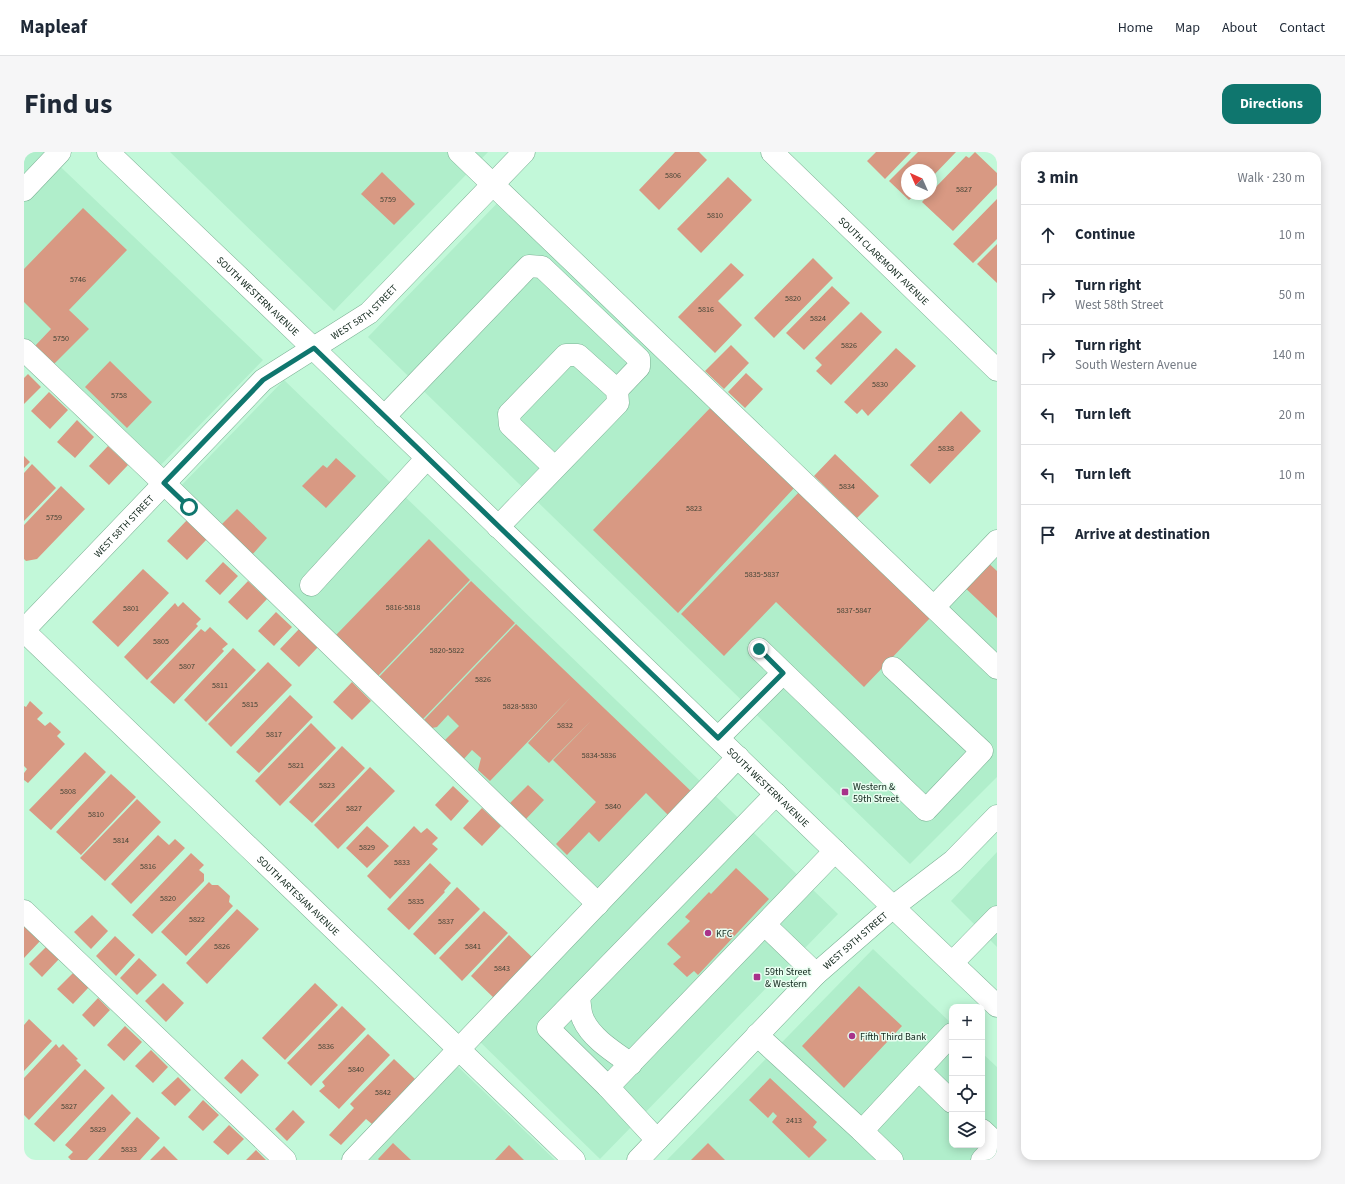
<!DOCTYPE html>
<html lang="en">
<head>
<meta charset="utf-8">
<style>
  body { margin:0; font-family:"Source Sans 3",sans-serif; background:#f6f6f7; color:#1f2937 }
  .controls { position:absolute; right:12px; bottom:12px; display:grid; overflow:hidden; border-radius:8px; box-shadow:0 2px 10px #0003 }
  .controls button { width:36px; height:36px; display:grid; place-items:center; padding:0; border:0; border-bottom:1px solid #e0e1e3; background:#fff; color:#1f2937; font:20px sans-serif }
  .compass { position:absolute; left:877px; top:12px; width:36px; height:36px; border-radius:50%; background:#fff; box-shadow:0 2px 10px #0003; rotate:315deg }
  .stop { position:absolute; width:12px; height:12px; margin:-9px; border:3px solid #0f766e; border-radius:50%; background:#fff }
  .stop.end { background:#0f766e; border-color:#fff; box-shadow:0 1px 4px #0008 }
  .list { margin:0; padding:0; list-style:none }
  h2 { display:flex; justify-content:space-between; align-items:center; height:52px; margin:0; padding:0 16px; font-size:17px }
  h2 small { font-size:13px; font-weight:400; color:#747a83 }
  .list li { display:grid; grid-template-columns:26px 1fr auto; gap:12px; align-items:center; box-sizing:border-box; height:60px; padding:0 16px; border-top:1px solid #e0e1e3 }
  .list b { display:block; font-size:15px; white-space:nowrap }
  .list p { margin:0; font-size:13px; white-space:nowrap; color:#747a83 }
  .list em { font-size:13px; font-style:normal; color:#747a83 }
  .icon { flex:none; width:22px; height:22px; fill:none; stroke:currentColor; stroke-width:2; stroke-linecap:round; stroke-linejoin:round }
  .map { position:relative; flex:none; width:973px; height:1008px; overflow:hidden; border-radius:12px }
  header { display:flex; align-items:center; gap:24px; box-sizing:border-box; height:56px; padding:0 20px; background:#fff; border-bottom:1px solid #e0e1e3 }
  header strong { font-size:19px }
  nav { display:flex; gap:22px; margin-inline-start:auto; font-size:14px }
  .intro { display:flex; align-items:center; justify-content:space-between; box-sizing:border-box; height:96px; padding:0 24px }
  h1 { margin:0; font-size:28px }
  .button { padding:10px 18px; border-radius:12px; background:#0f766e; color:#fff; font-size:14px; font-weight:700 }
  main { display:flex; gap:24px; padding:0 24px }
  aside { flex:1; background:#fff; border-radius:12px; box-shadow:0 2px 10px #0003 }
  .map>svg:first-child { display:block }
  .built { fill:#b0eecb }
  .building { fill:#d89983 }
  .lines { fill:none; stroke-linecap:round; stroke-linejoin:round }
  .minor-casing { stroke:#7eb296; stroke-width:23 }
  .major-casing { stroke:#7eb296; stroke-width:23 }
  .minor { stroke:#fff; stroke-width:22 }
  .major { stroke:#fff; stroke-width:22 }
  .route { stroke:#0f766e; stroke-width:5 }
  .poi-dot { fill:#a8328a; stroke:#e8fdf0; stroke-width:1.5 }
  .labels { text-anchor:middle; stroke-width:3; stroke-linejoin:round; paint-order:stroke }
  .number-label { font-size:8px; fill:#434436 }
  .street-label { font-size:10px; fill:#11271c; stroke:#e8fdf0 }
  .poi-label { font-size:10px; fill:#11271c; stroke:#e8fdf0; text-anchor:start }
</style>
</head>
<body>
<header>
<strong>Mapleaf</strong>
<nav><a>Home</a><a>Map</a><a>About</a><a>Contact</a></nav>
</header>
<div class="intro"><h1>Find us</h1><a class="button">Directions</a></div>
<main>
<div class="map">
<svg width="973" height="1008" viewBox="0 0 973 1008">
  <rect width="100%" height="100%" fill="#c2f8d9"/>
  <path class="built" d="M0 0H21L239 208 129 321 0 198Z
    M146 0H464L310 159Z
    M481 43 910 455 973 389V625L886 712 344 185Z
    M260 228 814 762 576 1007 449 883 574 753 150 341Z
    M973 700V795L927 749Z
    M849 797 928 872V993H958V901L973 915V1008H643Z
    M426 907 531 1008H330Z"/>
  <path class="building" d="M651 0H675L683 8 635 58 615 38Z
    M852 0H887L861 27 843 9Z
    M894 0H932L907 26V18H883V42H892L885 48 865 29Z
    M951 0 973 21V33L929 79 898 50 905 42H907V40L942 4 945 6Z
    M358 20 391 52 370 73 337 42Z
    M704 25 728 48 677 101 653 77Z
    M973 47V87L949 111 929 92Z
    M59 56 103 98 45 158 65 177 29 213 10 195 27 177 0 150V117Z
    M973 92V131L953 112Z
    M789 106 809 126 750 186 730 166Z
    M707 111 720 123 694 149 718 173 691 201 654 165Z
    M808 134 826 151 780 198 762 181Z
    M837 160 858 180 807 233 792 219 798 213 791 206Z
    M707 193 725 211 700 237 681 219Z
    M872 196 892 214 844 264 838 257 833 262 820 250Z
    M86 209 128 250 103 276 61 235Z
    M722 221 739 237 721 256 704 240Z
    M4 222 17 235 0 252V226Z
    M25 240 44 258 26 277 7 259Z
    M688 254 771 335 654 461 569 378Z
    M937 259 957 279 906 332 886 313Z
    M53 268 70 285 51 306 33 290Z
    M84 294 104 313 85 333 65 314Z
    M811 302 855 344 833 366 790 324Z
    M0 304 6 310 0 316Z
    M312 306 332 324 302 356 278 334 299 313 303 316Z
    M8 312 32 336 0 369V321Z
    M37 334 61 357 13 407 2 409 0 407V373Z
    M776 339 820 381 771 431 820 381 907 465 840 535 752 450 700 504 657 462Z
    M213 357 243 386 227 404 196 374Z
    M163 368 183 387 163 408 143 389Z
    M405 387 446 428 354 524 312 483Z
    M960 407 973 419V466L936 431Z
    M199 410 214 424 196 443 181 429Z
    M119 417 145 441 94 495 68 470Z
    M224 429 243 447 223 468 204 450Z
    M447 429 491 471 399 567 355 525Z
    M159 450 177 467 172 472 174 474 123 528 100 505 151 451 154 455Z
    M252 460 268 475 250 494 234 479Z
    M492 472 670 642 647 666 622 641 575 690 565 680 543 703 532 692 572 650 529 608 567 569 525 611 504 591 547 545 466 629 454 618 457 606 448 598 438 609 419 590 435 574 424 563 413 575 408 576 400 568Z
    M186 475 204 492 198 497 200 499 150 552 126 530 177 477 181 480Z
    M275 477 294 495 275 515 256 497Z
    M209 496 232 518 182 570 160 548Z
    M244 510 268 533 207 595 184 572Z
    M328 530 347 549 328 568 309 550Z
    M266 543 289 565 235 621 212 600Z
    M6 549 19 561 13 567 21 574 26 570 37 580 33 584 41 592 4 631 0 628V621L3 617 0 614V554L2 555Z
    M287 571 312 596 256 654 231 629Z
    M318 594 341 616 288 671 265 650Z
    M61 600 82 620 27 678 5 658Z
    M346 615 371 639 314 697 290 673Z
    M87 622 112 645 57 703 32 680Z
    M504 633 520 648 502 667 486 651Z
    M429 634 445 649 427 669 411 653Z
    M113 647 137 670 81 729 56 706Z
    M458 656 477 674 458 694 439 676Z
    M343 674 365 694 343 716 322 696Z
    M390 674 397 681 403 676 414 686 408 692 414 697 366 747 343 724Z
    M134 683 145 693 151 687 161 696 107 752 87 732Z
    M167 701 180 713 175 718 180 722V729L128 782 108 763Z
    M406 711 427 731 420 739 421 740 385 778 363 757Z
    M712 716 745 747 674 823 670 819 663 825 649 812 657 805 643 792 666 769 661 765 685 740 687 742Z
    M185 730 188 733H194L206 744 205 750 209 754 162 804 137 780Z
    M433 735 456 757 411 803 389 782Z
    M213 757 235 777 183 832 162 811Z
    M460 759 484 781 438 829 415 806Z
    M68 763 84 779 67 797 50 780Z
    M0 773 17 788 0 806Z
    M485 783 510 807 471 847 447 824Z
    M91 784 111 803 92 824 72 804Z
    M22 795 35 807 18 825 5 812Z
    M115 806 133 823 113 843 96 826Z
    M49 821 65 835 49 852 33 837Z
    M139 831 160 851 142 870 121 849Z
    M291 831 314 853 261 908 238 886Z
    M835 834 878 874 820 936 778 894Z
    M74 846 86 858 70 875 58 863Z
    M318 854 342 877 287 934 263 911Z
    M5 867 28 889 0 919V873Z
    M101 874 118 890 100 909 83 893Z
    M344 882 366 903 315 957 295 939 301 934 298 930Z
    M32 892 35 896 39 892 54 907 52 908 57 913 5 968 0 963V926Z
    M127 898 144 915 129 931 111 914Z
    M218 907 235 923 217 942 200 926Z
    M370 907 391 927 348 972 342 967 317 993 305 983 330 956 326 952Z
    M61 917 81 936 30 990 10 972Z
    M154 925 167 938 151 954 137 941Z
    M746 926 793 970 789 975 803 988 785 1006 748 970 753 964 749 960 744 966 725 948Z
    M88 942 107 961 63 1008H47L44 1005 49 1000 41 993Z
    M179 948 195 963 179 979 164 965Z
    M269 958 281 970 263 989 251 977Z
    M113 965 136 986 116 1008H74Z
    M205 973 220 987 204 1003 189 990Z
    M369 991 387 1008H355L354 1007Z
    M684 991 701 1008H667Z
    M485 993 500 1008H471Z
    M140 994 154 1008H126Z
    M232 998 242 1008H222Z"/>
  <g class="lines">
    <g class="minor-casing">
      <g id="minor">
        <path d="M435 0 973 516"/>
        <path id="s1" d="M748 0 973 218"/>
        <path d="M0 38 36 0"/>
        <path d="M0 198 150 341 574 752"/>
        <path d="M360 265 505 114 518 115 615 207V215L593 238"/>
        <path d="M474 375 594 251 593 238 554 203H542L485 262 486 273 531 316"/>
        <path d="M287 433 403 306"/>
        <path d="M910 455 973 389"/>
        <path id="s2" d="M0 478 239 228 345 161 500 0"/>
        <path id="s3" d="M0 479 550 1008"/>
        <path d="M735 497 902 658 958 599 869 516"/>
        <path d="M694 586 759 521"/>
        <path d="M0 759 261 1008"/>
        <path d="M741 773 792 822"/>
        <path d="M928 811 973 765"/>
        <path d="M555 845C556 852 556 861 559 867 567 886 590 900 607 912"/>
        <path d="M733 883 838 979 928 882"/>
        <path d="M895 918 928 950"/>
        <path d="M584 935 811 699"/>
        <path d="M838 979 868 1008"/>
        <path d="M633 988 584 935 524 876 752 642"/>
        <path d="M329 1008 714 605"/>
        <path id="s4" d="M614 1008 792 822 869 755 929 709 973 664"/>
        <path d="M958 1008 973 992 958 978"/>
      </g>
    </g>
    <g class="major-casing">
      <g id="major">
        <path id="s5" d="M84 0 290 197 869 755 973 854"/>
      </g>
    </g>
    <use href="#minor" class="minor"/>
    <use href="#major" class="major"/>
  </g>
  <g class="lines">
    <path class="route" d="M165 355 140 331 239 228 290 196 694 586 759 521 735 497"/>
  </g>
  <g class="poi-dot">
    <rect x="817" y="636" width="8" height="8" rx="2"/>
    <circle cx="684" cy="781" r="4"/>
    <rect x="729" y="821" width="8" height="8" rx="2"/>
    <circle cx="828" cy="884" r="4"/>
  </g>
  <g class="labels">
    <g class="number-label">
      <text x="649" y="26">5806</text>
      <text x="940" y="40">5827</text>
      <text x="364" y="50">5759</text>
      <text x="691" y="66">5810</text>
      <text x="54" y="130">5746</text>
      <text x="769" y="149">5820</text>
      <text x="682" y="160">5816</text>
      <text x="794" y="169">5824</text>
      <text x="37" y="189">5750</text>
      <text x="825" y="196">5826</text>
      <text x="856" y="235">5830</text>
      <text x="95" y="246">5758</text>
      <text x="922" y="299">5838</text>
      <text x="823" y="337">5834</text>
      <text x="670" y="359">5823</text>
      <text x="30" y="368">5759</text>
      <text x="738" y="425">5835-5837</text>
      <text x="379" y="458">5816-5818</text>
      <text x="107" y="459">5801</text>
      <text x="830" y="461">5837-5847</text>
      <text x="137" y="492">5805</text>
      <text x="423" y="501">5820-5822</text>
      <text x="163" y="517">5807</text>
      <text x="459" y="530">5826</text>
      <text x="196" y="536">5811</text>
      <text x="226" y="555">5815</text>
      <text x="496" y="557">5828-5830</text>
      <text x="541" y="576">5832</text>
      <text x="250" y="585">5817</text>
      <text x="575" y="606">5834-5836</text>
      <text x="272" y="616">5821</text>
      <text x="303" y="636">5823</text>
      <text x="44" y="642">5808</text>
      <text x="589" y="657">5840</text>
      <text x="330" y="659">5827</text>
      <text x="72" y="665">5810</text>
      <text x="97" y="691">5814</text>
      <text x="343" y="698">5829</text>
      <text x="378" y="713">5833</text>
      <text x="124" y="717">5816</text>
      <text x="144" y="749">5820</text>
      <text x="392" y="752">5835</text>
      <text x="173" y="770">5822</text>
      <text x="422" y="772">5837</text>
      <text x="198" y="797">5826</text>
      <text x="449" y="797">5841</text>
      <text x="478" y="819">5843</text>
      <text x="302" y="897">5836</text>
      <text x="332" y="920">5840</text>
      <text x="359" y="943">5842</text>
      <text x="45" y="957">5827</text>
      <text x="770" y="971">2413</text>
      <text x="74" y="980">5829</text>
      <text x="105" y="1000">5833</text>
    </g>
    <g class="street-label">
      <text dy="4" stroke="none"><textPath href="#s1" startOffset="156">SOUTH CLAREMONT AVENUE</textPath></text>
      <text dy="4" stroke="none"><textPath href="#s5" startOffset="208">SOUTH WESTERN AVENUE</textPath></text>
      <text dy="4" stroke="none"><textPath href="#s2" startOffset="468">WEST 58TH STREET</textPath></text>
      <text dy="4" stroke="none"><textPath href="#s2" startOffset="144">WEST 58TH STREET</textPath></text>
      <text dy="4" stroke="none"><textPath href="#s5" startOffset="916">SOUTH WESTERN AVENUE</textPath></text>
      <text dy="4" stroke="none"><textPath href="#s3" startOffset="381">SOUTH ARTESIAN AVENUE</textPath></text>
      <text dy="4" stroke="none"><textPath href="#s4" startOffset="309">WEST 59TH STREET</textPath></text>
    </g>
    <g class="poi-label">
      <text x="829" y="638">Western &amp;<tspan x="829" dy="12">59th Street</tspan></text>
      <text x="692" y="785">KFC</text>
      <text x="741" y="823">59th Street<tspan x="741" dy="12">&amp; Western</tspan></text>
      <text x="836" y="888">Fifth Third Bank</text>
    </g>
  </g>
</svg>
<div class="controls">
<button>+</button>
<button>−</button>
<button><svg class="icon" aria-label="locate" viewBox="0 0 24 24"><circle cx="12" cy="12" r="6"/><path d="M12 2v4M12 18v4M2 12h4M18 12h4"/></svg></button>
<button><svg class="icon" aria-label="layers" viewBox="0 0 24 24"><path d="M12 4l9 5-9 5-9-5zM3 14l9 5 9-5"/></svg></button>
</div>
<svg class="compass" viewBox="-18 -18 36 36"><path d="M0-13l5 13h-10z" fill="#e53935"/><path d="M0 13l5-13h-10z" fill="#747a83"/></svg>
<div class="stop" style="left:165px;top:355px"></div>
<div class="stop end" style="left:735px;top:497px"></div>
</div>
<aside>
<h2>3 min<small>Walk · 230 m</small></h2>
<ul class="list">
<li><svg class="icon" aria-label="ahead" viewBox="0 0 24 24"><path d="M12 20V5M6 11l6-6 6 6"/></svg><div><b>Continue</b></div><em>10 m</em></li>
<li><svg class="icon" aria-label="right" viewBox="0 0 24 24"><path d="M7 20v-9h11M14 6l5 5-5 5"/></svg><div><b>Turn right</b><p>West 58th Street</p></div><em>50 m</em></li>
<li><svg class="icon" aria-label="right" viewBox="0 0 24 24"><path d="M7 20v-9h11M14 6l5 5-5 5"/></svg><div><b>Turn right</b><p>South Western Avenue</p></div><em>140 m</em></li>
<li><svg class="icon" aria-label="left" viewBox="0 0 24 24"><path d="M17 20v-9H6M10 6l-5 5 5 5"/></svg><div><b>Turn left</b></div><em>20 m</em></li>
<li><svg class="icon" aria-label="left" viewBox="0 0 24 24"><path d="M17 20v-9H6M10 6l-5 5 5 5"/></svg><div><b>Turn left</b></div><em>10 m</em></li>
<li><svg class="icon" aria-label="arrive" viewBox="0 0 24 24"><path d="M6 21V4h12l-3 4 3 4H6"/></svg><div><b>Arrive at destination</b></div></li>
</ul>
</aside>
</main>
</body>
</html>
